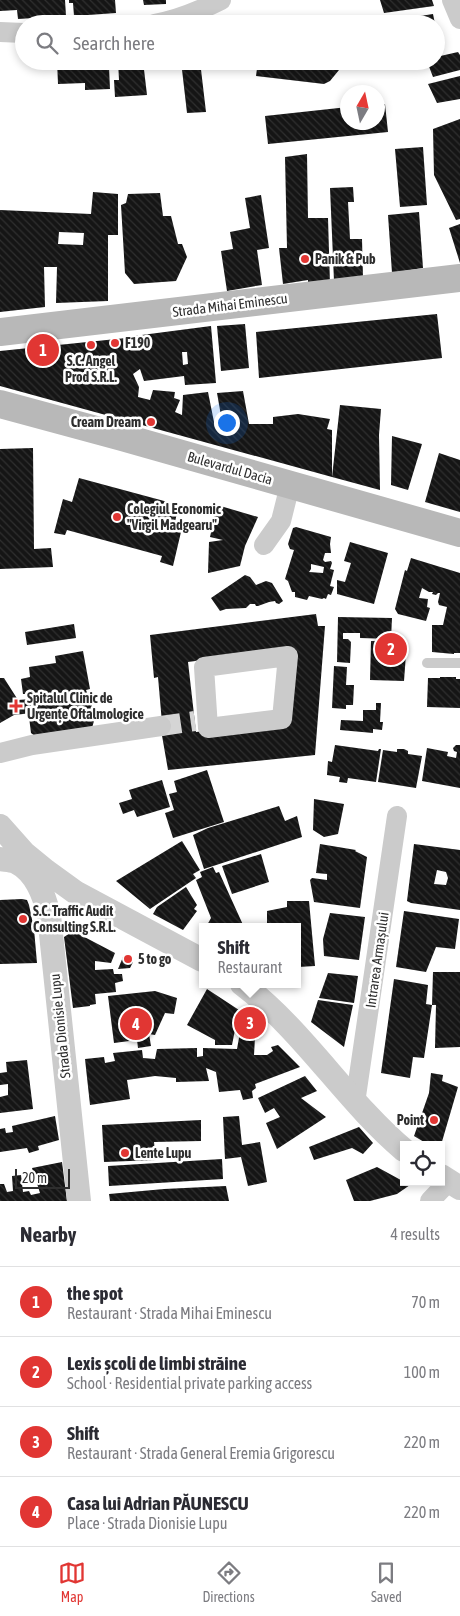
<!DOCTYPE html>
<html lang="en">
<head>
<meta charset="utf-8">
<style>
  body { margin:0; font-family:"Asap Condensed",sans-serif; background:#f7f7f7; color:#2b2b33 }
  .controls { position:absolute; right:15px; bottom:15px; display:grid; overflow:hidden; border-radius:0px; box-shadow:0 2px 8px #0003 }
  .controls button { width:45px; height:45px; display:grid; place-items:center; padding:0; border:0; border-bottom:1px solid #e1e1e2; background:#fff; color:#2b2b33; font:25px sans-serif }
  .compass { position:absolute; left:340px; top:85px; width:45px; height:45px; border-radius:50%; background:#fff; box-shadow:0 2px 8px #0003; rotate:9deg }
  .scale { position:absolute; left:15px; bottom:12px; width:55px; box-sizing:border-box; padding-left:5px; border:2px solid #2e2e2e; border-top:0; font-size:14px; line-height:18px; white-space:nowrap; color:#2e2e2e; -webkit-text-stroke:4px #fff; paint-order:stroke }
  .you { position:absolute; left:226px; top:422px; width:18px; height:18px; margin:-12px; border:4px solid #fff; border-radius:50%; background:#1a73e8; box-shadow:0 0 0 8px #1a73e833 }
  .badge { display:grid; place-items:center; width:32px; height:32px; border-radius:50%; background:#e13633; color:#fff; font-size:16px; font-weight:700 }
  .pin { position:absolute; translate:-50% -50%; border:2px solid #fff; box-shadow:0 1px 5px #0006 }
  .popup { position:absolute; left:199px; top:923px; width:102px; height:65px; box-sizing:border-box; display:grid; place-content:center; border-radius:0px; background:#fff; filter:drop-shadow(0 1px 4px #0005); font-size:16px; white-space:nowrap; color:#7c7c81 }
  .popup b { font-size:19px; color:#2b2b33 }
  .popup::after { content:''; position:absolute; left:50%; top:100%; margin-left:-10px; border:10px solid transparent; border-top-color:#fff }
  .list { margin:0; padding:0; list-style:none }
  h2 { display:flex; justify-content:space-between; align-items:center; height:65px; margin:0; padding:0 20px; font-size:21px }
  h2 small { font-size:16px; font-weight:400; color:#7c7c81 }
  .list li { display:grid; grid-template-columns:32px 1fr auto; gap:15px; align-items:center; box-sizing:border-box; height:70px; padding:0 20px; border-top:1px solid #e1e1e2 }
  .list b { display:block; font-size:19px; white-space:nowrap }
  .list p { margin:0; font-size:16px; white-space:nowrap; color:#7c7c81 }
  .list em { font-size:16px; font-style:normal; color:#7c7c81 }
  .icon { flex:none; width:28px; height:28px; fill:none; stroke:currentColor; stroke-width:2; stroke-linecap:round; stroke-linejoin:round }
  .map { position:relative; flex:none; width:460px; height:1201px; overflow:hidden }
  .search { position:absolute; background:#fff; box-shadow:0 2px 8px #0003; left:15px; right:15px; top:15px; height:55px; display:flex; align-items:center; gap:12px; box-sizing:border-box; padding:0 18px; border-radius:28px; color:#7c7c81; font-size:19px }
  .sheet { height:345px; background:#fff }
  nav { display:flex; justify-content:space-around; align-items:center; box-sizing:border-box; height:70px; border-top:1px solid #e1e1e2; background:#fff; font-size:14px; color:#7c7c81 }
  nav a { display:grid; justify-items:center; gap:2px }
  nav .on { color:#e13633 }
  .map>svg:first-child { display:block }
  .building { fill:url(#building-back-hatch); fill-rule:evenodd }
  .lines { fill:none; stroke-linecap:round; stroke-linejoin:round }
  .minor-tunnel { stroke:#d5d5d5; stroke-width:20; stroke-dasharray:20 10; stroke-linecap:butt }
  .service { stroke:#cbcbcb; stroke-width:10 }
  .minor { stroke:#cbcbcb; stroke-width:20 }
  .tertiary { stroke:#cbcbcb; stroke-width:24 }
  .secondary { stroke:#b8b8b8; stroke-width:28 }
  .poi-dot { fill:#e13633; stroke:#fff; stroke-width:2 }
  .labels { text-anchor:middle; stroke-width:5; stroke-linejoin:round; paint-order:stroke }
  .poi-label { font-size:14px; font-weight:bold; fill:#2e2e2e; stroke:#fff; text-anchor:start }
  .street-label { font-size:14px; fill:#2e2e2e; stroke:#fff }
</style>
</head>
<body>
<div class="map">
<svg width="460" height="1201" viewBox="0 0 460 1201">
  <defs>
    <pattern id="building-back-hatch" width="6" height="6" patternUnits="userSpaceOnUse" patternTransform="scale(1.25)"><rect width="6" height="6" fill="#151515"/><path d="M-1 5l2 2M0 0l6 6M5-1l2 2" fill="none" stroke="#2f2f2f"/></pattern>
  </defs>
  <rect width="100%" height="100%" fill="#fff"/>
  <path class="building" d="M0 0H65L66 16 18 19 17 10 0 11Z
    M69 0H115L116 13 74 16 73 3H69Z
    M143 0H166V4L144 5Z
    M380 0H432L434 6 384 13Z
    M433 14 435 24H389L388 21Z
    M458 52 460 55V70L433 77 428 64 430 61H436V57Z
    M57 61H84V68L109 67 110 89 85 90V83L58 84Z
    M118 61H143L147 95 115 97 114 80H119Z
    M181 61H200L206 112 187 113Z
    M258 61H338L340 64 339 70 330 81 324 84 256 76Z
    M460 76V99L437 103 428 84Z
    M378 104H385L388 132 268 144 265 116 348 107V122H378Z
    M460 119V219L456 220 434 175 433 129Z
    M423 147 427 205 400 207 395 149Z
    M307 154 308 218H328L330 284 308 287V280L283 284 279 248H287L285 157Z
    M353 187 354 202H348L350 239H362L363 277 334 281 330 188Z
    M93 192 118 194V235H108V301L56 303 57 267H44L45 307 0 312V210L91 214ZM59 232 84 233 83 245 58 244Z
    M160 193 163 216H171L178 244H182L187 257 176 281 134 284 125 273 121 205 126 203 128 194Z
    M261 195 269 248 257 250 262 285 227 291 221 251 233 249 230 232 250 228 245 198Z
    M419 212 423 268 392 273 388 215Z
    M460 224V263L449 228Z
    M437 314 442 358 259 378 256 332Z
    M245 324 249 368 221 371 217 326Z
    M211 326 216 383 185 385 184 376 144 381 140 369 133 374 139 387 138 397 150 400 153 390 175 392 174 398 180 400 175 412 182 415 183 395 208 392 215 427H223L217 393 243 391 249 424H273V417L298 414 330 419 327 429 332 430V477L0 386V351L126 338 128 348H136L134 336ZM182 352H187L188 364 183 365Z
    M340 405 381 409 379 435 380 490 332 477Z
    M392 436 422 444 408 490 391 485Z
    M33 448 34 549 51 548 53 567 0 569V449Z
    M439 453 460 460V512L425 502Z
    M79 478 179 505 173 530 181 532 173 566 160 562 162 556 67 530 65 535 54 533 63 499 72 502Z
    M217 505 258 517 245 546 240 566 208 573 209 542 223 540 210 537Z
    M296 527 331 537 330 544 331 553H325L323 560 325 562 331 561 332 563 330 569 334 570 330 586 334 587 331 595 328 594 326 599 324 598 322 599 309 596 307 600 295 597V592H292L288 581 285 579 294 550 290 549 288 544 293 528ZM311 564 324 567 323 573 309 572 311 569Z
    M350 542 388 553 374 604 337 594V580L345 582 351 563 344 561Z
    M411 558 460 573V653H454V654L432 652V625H443L447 607 439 605 438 602 440 593H438L436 595 432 594 433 592H429L422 588 419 598 428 599 427 607 430 608 426 621 398 614 395 609 405 570 407 571Z
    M245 575 250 577 256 585 266 581 272 583 283 601 279 604 276 603 275 601 269 602 258 606H256L255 604H250L246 608 226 609 220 611 211 598Z
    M316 614 318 626H325L315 755 168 770 160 724 162 723 158 677 154 678 150 635ZM292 648 285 722 196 732 188 662Z
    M338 617 392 618 391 639 360 638V633H343V639H348L351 642 350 663 337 662Z
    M74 624 76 638 27 645 25 632Z
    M371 641 405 642V654H406L404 681 370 680Z
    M83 651 90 689 86 690 92 706 94 721 92 728 35 736 31 733 29 717 37 710V700L30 698 27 694H23L21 679 30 677 29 667 56 663 55 656Z
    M334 666 347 667 346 685H354L353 705H346V709L332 708Z
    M440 677H456V679H460V708L427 707 428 678H440Z
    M0 678H4L18 700 31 699 32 713 14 715 0 723Z
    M376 703H381L380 722H383L382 730 373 729V733L340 730 341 720 363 721V710H376Z
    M335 745 378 751 379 749H381L376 782 348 778 347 783 339 782 340 777 327 775 328 761 332 762Z
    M456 745H460V788L422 781 427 748 448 752 447 756 456 758 457 752 454 751 453 748Z
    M397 749H404L408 751V754L422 756 416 788 378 782 383 750 397 752Z
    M207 770 224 822 173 838 165 813 174 810 169 794 177 792 174 781Z
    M162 780 170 807 137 817 134 810 123 814 119 803 132 799 129 790Z
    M314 799 344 804 338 834 324 837 313 830Z
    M279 806 285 821 297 816 302 837 204 869 193 835 208 828Z
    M182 841 200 870 193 874 196 878 150 909 116 881Z
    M320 844 356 850 355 851 367 857 360 908 314 902 310 880 312 878 327 880V874L316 873Z
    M414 844 460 850V910L411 903 407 901ZM437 870 446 872 448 878 446 885 434 884Z
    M261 854 269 882 232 894 222 866Z
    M213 867 216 873 219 872 244 927H206L211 918 196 880 202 877 200 872Z
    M186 887 197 905 194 909 197 911 183 930 153 914 157 907Z
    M22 899 27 900 29 905 34 929 37 963 0 964V900Z
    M287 901H309L315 966 298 967V927H267V911L287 907Z
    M404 911 459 919 455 949 436 947 426 972 396 967Z
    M330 913 365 917 359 960 324 956 323 939Z
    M73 931 115 953 111 963 95 961V970L113 969 114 974H122L123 981 115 983 116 992 95 994 96 1004 90 1005V1006L73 1008 64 937Z
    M123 957 133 962 130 968 118 969Z
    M433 972H460V1047L435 1048 436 1005H432L424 1058 413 1057 410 1078 381 1073 394 979 428 985 426 1004 432 1005Z
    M328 973 358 976 354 1003 319 998Z
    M207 989 239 1010 232 1045H215V1040L187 1025Z
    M155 991 177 998 174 1014 165 1013 155 1035 149 1034 151 1046 138 1048 137 1040 114 1043 108 996Z
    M318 1000 353 1005 344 1047 311 1022Z
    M244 1010 256 1020 254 1055H267L273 1051 271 1047 278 1045 300 1067 255 1084 256 1088 252 1091 253 1098 243 1100 240 1090 219 1092 216 1072 206 1068 209 1081 176 1082V1078L155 1076 127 1080 130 1099 90 1105 85 1059 104 1057 105 1063 115 1061 113 1053 142 1050 143 1058 155 1059 157 1049 197 1048V1057L203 1056V1048L237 1049Z
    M27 1060 33 1109 0 1113V1097L8 1095V1084L0 1085V1073L7 1072 6 1062Z
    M431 1073 443 1075 442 1081 458 1087 441 1145H429L414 1136 429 1093Z
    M305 1076 317 1091 301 1098 326 1117 277 1149 266 1123 280 1117 274 1108 265 1113 258 1098Z
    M55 1116 59 1140 38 1146 39 1150 29 1153 27 1148 0 1152V1129L5 1128 6 1133 13 1132 12 1126Z
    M239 1116 242 1145 260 1142 267 1182 248 1186 241 1157 225 1159 223 1117Z
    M201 1120V1141L154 1142 156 1160 104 1162 102 1125Z
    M359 1127 373 1143 363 1154 352 1148 314 1160 309 1147Z
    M222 1159 223 1179 109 1186 108 1166Z
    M62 1162 67 1201H0V1184H4L7 1192 13 1191 12 1176 21 1175 23 1192 29 1191 31 1195 40 1193 32 1168Z
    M377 1167 410 1185 397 1194 370 1201H354L346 1180Z
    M226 1186 229 1201H110L109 1194 164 1189Z"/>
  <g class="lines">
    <path class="minor-tunnel" d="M161 726 195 721"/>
    <path class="service" d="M427 663H460"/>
    <path class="minor" d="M452 0 460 19
      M154 24C178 20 199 11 221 0
      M0 32 24 33
      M264 545 281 521 290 485
      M288 656 282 719 208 728 204 667Z
      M0 753 32 745 161 726
      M355 1103 397 816
      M430 1201 449 1181"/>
    <path class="tertiary" d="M0 826 24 853 46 871 75 892 202 960
      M0 859C5 860 11 860 16 862 36 872 44 895 49 915L79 1201
      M242 984C304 1031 345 1100 404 1150
      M441 1176 460 1188"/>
    <path class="secondary" d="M0 332 460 278
      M0 404 122 437 460 533"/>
  </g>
  <g class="poi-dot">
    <circle cx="305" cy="259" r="5"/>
    <circle cx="115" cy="343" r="5"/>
    <circle cx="91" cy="345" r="5"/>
    <circle cx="151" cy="422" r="5"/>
    <circle cx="117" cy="517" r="5"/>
    <path d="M13.5 698.5h5v5h5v5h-5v5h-5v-5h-5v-5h5z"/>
    <circle cx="23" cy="919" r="5"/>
    <circle cx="128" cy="959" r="5"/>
    <circle cx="434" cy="1120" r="5"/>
    <circle cx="125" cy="1153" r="5"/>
  </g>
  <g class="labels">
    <g class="poi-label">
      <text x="315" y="264">Panik &amp; Pub</text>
      <text x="125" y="348">F190</text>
      <text x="91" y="366" text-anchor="middle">S.C. Angel<tspan x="91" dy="16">Prod S.R.L.</tspan></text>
      <text x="141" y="427" text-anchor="end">Cream Dream</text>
      <text x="127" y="514">Colegiul Economic<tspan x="127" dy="16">"Virgil Madgearu"</tspan></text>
      <text x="27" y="703">Spitalul Clinic de<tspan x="27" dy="16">Urgențe Oftalmologice</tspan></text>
      <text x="33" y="916">S.C. Traffic Audit<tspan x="33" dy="16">Consulting S.R.L.</tspan></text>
      <text x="138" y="964">5 to go</text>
      <text x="424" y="1125" text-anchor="end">Point</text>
      <text x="135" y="1158">Lente Lupu</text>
    </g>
    <g class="street-label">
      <text transform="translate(230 305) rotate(-7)" y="5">Strada Mihai Eminescu</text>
      <text transform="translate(230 468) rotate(16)" y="5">Bulevardul Dacia</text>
      <text transform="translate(377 960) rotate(-82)" y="5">Intrarea Armașului</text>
      <text transform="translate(60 1026) rotate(-96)" y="5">Strada Dionisie Lupu</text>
    </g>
  </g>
</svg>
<div class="controls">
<button><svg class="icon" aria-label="locate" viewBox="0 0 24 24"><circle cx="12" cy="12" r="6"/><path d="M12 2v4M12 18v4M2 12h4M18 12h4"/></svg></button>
</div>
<svg class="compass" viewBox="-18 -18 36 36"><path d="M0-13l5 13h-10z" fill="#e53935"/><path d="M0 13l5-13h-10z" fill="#7c7c81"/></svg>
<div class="scale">20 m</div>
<div class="you"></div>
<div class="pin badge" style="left:43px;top:350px">1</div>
<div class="pin badge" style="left:391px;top:649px">2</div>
<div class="pin badge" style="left:250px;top:1023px">3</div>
<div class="popup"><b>Shift</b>Restaurant</div>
<div class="pin badge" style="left:136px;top:1024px">4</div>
<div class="search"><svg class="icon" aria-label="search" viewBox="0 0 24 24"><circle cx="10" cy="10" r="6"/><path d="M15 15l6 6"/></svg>Search here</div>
</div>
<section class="sheet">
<h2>Nearby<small>4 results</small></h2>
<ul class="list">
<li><span class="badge">1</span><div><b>the spot</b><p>Restaurant · Strada Mihai Eminescu</p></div><em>70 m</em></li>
<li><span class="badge">2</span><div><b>Lexis școli de limbi străine</b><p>School · Residential private parking access</p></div><em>100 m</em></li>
<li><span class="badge">3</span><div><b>Shift</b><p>Restaurant · Strada General Eremia Grigorescu</p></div><em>220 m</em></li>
<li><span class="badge">4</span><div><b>Casa lui Adrian PĂUNESCU</b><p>Place · Strada Dionisie Lupu</p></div><em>220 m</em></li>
</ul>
</section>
<nav>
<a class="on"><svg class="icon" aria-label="map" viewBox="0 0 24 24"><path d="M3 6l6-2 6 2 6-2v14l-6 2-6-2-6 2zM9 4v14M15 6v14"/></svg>Map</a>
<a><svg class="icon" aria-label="directions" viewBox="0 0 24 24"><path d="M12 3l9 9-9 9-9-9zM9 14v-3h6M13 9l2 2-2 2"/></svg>Directions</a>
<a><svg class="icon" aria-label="saved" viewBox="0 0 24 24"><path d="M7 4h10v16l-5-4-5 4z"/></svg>Saved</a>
</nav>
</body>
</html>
